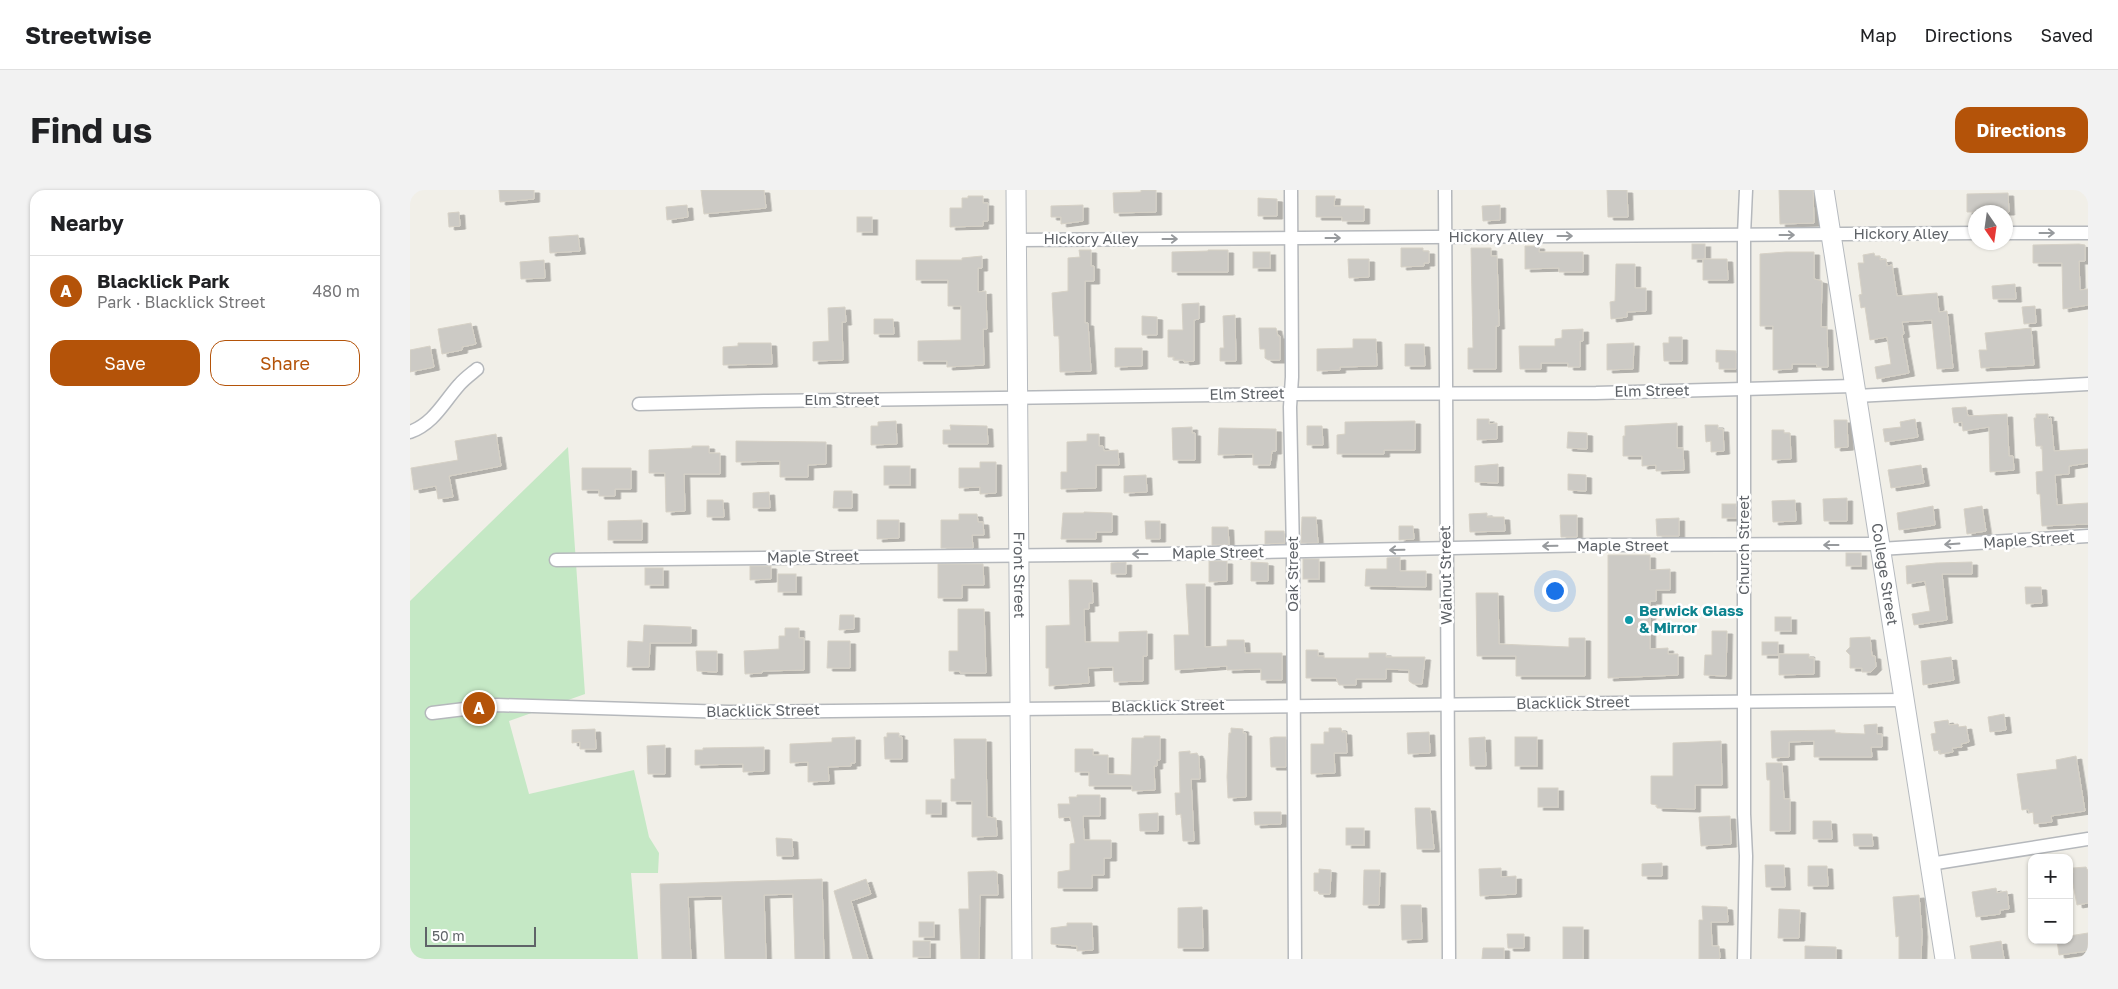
<!DOCTYPE html>
<html lang="en">
<head>
<meta charset="utf-8">
<style>
	body { margin:0; font-family:"Golos Text",sans-serif; background:#f2f2f2; color:#202124 }
	.controls { position:absolute; right:15px; bottom:15px; display:grid; overflow:hidden; border-radius:10px; box-shadow:0 1px 4px #0004 }
	.controls button { width:45px; height:45px; display:grid; place-items:center; padding:0; border:0; border-bottom:1px solid #e0e0e0; background:#fff; color:#202124; font:25px sans-serif }
	.compass { position:absolute; left:1558px; top:15px; width:45px; height:45px; border-radius:50%; background:#fff; box-shadow:0 1px 4px #0004; rotate:167deg }
	.scale { position:absolute; left:15px; bottom:12px; width:111px; box-sizing:border-box; padding-left:5px; border:2px solid #5f6368; border-top:0; font-size:14px; line-height:18px; white-space:nowrap; color:#5f6368; -webkit-text-stroke:4px #fff; paint-order:stroke }
	.you { position:absolute; left:1144px; top:400px; width:18px; height:18px; margin:-12px; border:4px solid #fff; border-radius:50%; background:#1a73e8; box-shadow:0 0 0 8px #1a73e833 }
	.badge { display:grid; place-items:center; width:32px; height:32px; border-radius:50%; background:#b45309; color:#fff; font-size:16px; font-weight:700 }
	.pin { position:absolute; translate:-50% -50%; border:2px solid #fff; box-shadow:0 1px 5px #0006 }
	.list { margin:0; padding:0; list-style:none }
	h2 { display:flex; justify-content:space-between; align-items:center; height:65px; margin:0; padding:0 20px; font-size:21px }
	h2 small { font-size:16px; font-weight:400; color:#757577 }
	.list li { display:grid; grid-template-columns:32px 1fr auto; gap:15px; align-items:center; box-sizing:border-box; height:70px; padding:0 20px; border-top:1px solid #e0e0e0 }
	.list b { display:block; font-size:19px; white-space:nowrap }
	.list p { margin:0; font-size:16px; white-space:nowrap; color:#757577 }
	.list em { font-size:16px; font-style:normal; color:#757577 }
	.actions { display:flex; gap:10px; padding:15px 20px }
	.actions a { flex:1; padding:11px 0; border:1px solid #b45309; border-radius:15px; text-align:center; font-size:18px; color:#b45309 }
	.actions .main { background:#b45309; color:#fff }
	.map { position:relative; flex:none; width:1678px; height:769px; overflow:hidden; border-radius:15px }
	header { display:flex; align-items:center; gap:30px; box-sizing:border-box; height:70px; padding:0 25px; background:#fff; border-bottom:1px solid #e0e0e0 }
	header strong { font-size:24px }
	nav { display:flex; gap:28px; margin-inline-start:auto; font-size:18px }
	.intro { display:flex; align-items:center; justify-content:space-between; box-sizing:border-box; height:120px; padding:0 30px }
	h1 { margin:0; font-size:35px }
	.button { padding:12px 22px; border-radius:15px; background:#b45309; color:#fff; font-size:18px; font-weight:700 }
	main { display:flex; gap:30px; padding:0 30px }
	aside { flex:1; background:#fff; border-radius:15px; box-shadow:0 1px 4px #0004 }
	.map>svg:first-child { display:block }
</style>
</head>
<body>
<header>
<strong>Streetwise</strong>
<nav><a>Map</a><a>Directions</a><a>Saved</a></nav>
</header>
<div class="intro"><h1>Find us</h1><a class="button">Directions</a></div>
<main>
<aside>
<h2>Nearby<small></small></h2>
<ul class="list">
<li><span class="badge">A</span><div><b>Blacklick Park</b><p>Park · Blacklick Street</p></div><em>480 m</em></li>
</ul>
<div class="actions"><a class="main">Save</a><a>Share</a></div>
</aside>
<div class="map">
<svg width="1678" height="769" viewBox="0 0 1678 769">
	<defs>
		<filter id="shadow"><feDropShadow dx="5.5" dy="3" stdDeviation="0" flood-color="#0004"/></filter>
	</defs>
	<rect width="100%" height="100%" fill="#f1efe8"/>
	<polygon fill="#c5e8c5" points="158,257 175,504 99,531 119,604 224,580 239,647 249,663 248,683 221,683 228,769 0,769 0,411"/>
	<g fill="#cccac5" stroke="#d6d1c6" filter="url(#shadow)">
		<polygon points="89,0 124,0 124,9 90,12"/>
		<polygon points="291,0 354,0 356,18 294,24"/>
		<polygon points="731,0 746,0 746,22 704,23 703,3 731,2"/>
		<polygon points="1197,0 1217,0 1218,27 1198,27"/>
		<polygon points="1369,0 1403,0 1404,33 1370,34"/>
		<polygon points="1598,3 1599,22 1557,22 1557,4"/>
		<polygon points="558,6 573,6 573,13 578,13 578,31 573,31 573,36 540,37 540,18 552,18 552,8 558,8"/>
		<polygon points="906,6 925,6 924,16 954,16 954,31 932,31 932,27 906,27"/>
		<polygon points="848,8 867,9 867,26 848,26"/>
		<polygon points="277,15 278,27 257,30 256,17"/>
		<polygon points="673,15 673,31 651,34 651,27 641,27 641,16"/>
		<polygon points="1090,15 1090,30 1073,31 1072,16"/>
		<polygon points="49,22 50,36 39,37 38,23"/>
		<rect x="447" y="27" width="15" height="15"/>
		<polygon points="168,45 170,61 140,63 139,47"/>
		<rect x="1282" y="54" width="13" height="15"/>
		<polygon points="1669,54 1675,55 1675,71 1669,71 1670,100 1678,99 1678,115 1653,119 1652,73 1623,73 1623,55"/>
		<polygon points="1115,56 1129,56 1129,62 1173,62 1173,82 1149,82 1149,78 1115,79"/>
		<polygon points="991,58 1013,58 1013,61 1019,61 1019,73 1014,73 1014,76 991,77"/>
		<polygon points="1061,58 1081,58 1081,66 1087,66 1089,136 1086,136 1086,179 1058,179 1058,158 1063,158"/>
		<polygon points="669,60 681,60 681,76 684,76 684,91 675,91 675,133 678,133 681,181 650,182 649,146 644,146 642,103 658,101 658,68 670,67"/>
		<polygon points="798,60 818,60 818,82 762,82 762,62 798,61"/>
		<rect x="843" y="62" width="17" height="16"/>
		<polygon points="1376,62 1404,62 1404,89 1412,91 1411,137 1417,137 1418,177 1407,177 1406,174 1382,174 1382,179 1363,180 1363,136 1350,136 1350,64"/>
		<polygon points="1464,63 1465,66 1470,66 1470,70 1476,69 1477,76 1482,75 1487,106 1527,103 1529,122 1537,121 1543,178 1527,179 1522,130 1492,132 1494,144 1492,145 1499,183 1467,189 1465,177 1481,174 1477,147 1460,150 1455,117 1451,118 1449,105 1452,104 1448,73 1454,73 1453,65"/>
		<polygon points="572,66 572,78 568,78 568,102 576,101 577,139 573,139 574,175 537,177 537,171 508,171 508,151 551,150 551,116 538,116 538,90 506,90 506,70 552,70 552,68"/>
		<polygon points="938,69 959,69 959,87 939,88"/>
		<polygon points="1293,69 1317,69 1318,90 1293,90"/>
		<polygon points="134,70 135,88 111,89 110,72"/>
		<polygon points="1206,74 1225,74 1225,98 1236,98 1236,121 1217,122 1217,127 1201,129 1200,112 1205,111"/>
		<polygon points="1605,94 1606,109 1583,109 1582,96"/>
		<polygon points="789,113 789,129 784,130 784,171 774,172 774,170 764,170 764,167 758,167 758,140 773,140 772,114"/>
		<polygon points="1625,116 1626,133 1614,134 1612,117"/>
		<polygon points="435,117 436,132 432,132 433,170 403,171 403,152 419,151 418,118"/>
		<polygon points="825,125 826,171 810,171 810,158 814,158 813,126"/>
		<polygon points="732,126 747,127 747,145 732,145"/>
		<polygon points="464,129 483,129 484,144 464,144"/>
		<polygon points="61,133 66,154 52,157 52,160 32,164 28,139"/>
		<polygon points="849,138 866,138 868,146 870,146 870,170 858,170 855,168 855,159 850,159"/>
		<polygon points="1621,138 1624,175 1571,178 1569,160 1577,160 1575,143"/>
		<polygon points="1173,139 1173,151 1170,151 1170,177 1158,177 1158,173 1131,173 1131,179 1110,179 1109,156 1145,156 1145,149 1152,148 1152,140"/>
		<polygon points="1259,147 1272,147 1272,171 1254,171 1253,153 1259,153"/>
		<polygon points="943,149 966,149 967,176 930,177 930,180 907,181 907,159 943,158"/>
		<polygon points="328,153 361,153 362,174 313,175 313,157 328,156"/>
		<polygon points="1224,153 1223,179 1197,180 1197,154"/>
		<polygon points="995,154 1014,154 1015,176 995,176"/>
		<polygon points="20,156 24,177 0,182 0,160"/>
		<polygon points="705,158 732,158 732,176 705,177"/>
		<polygon points="1306,160 1326,161 1326,179 1309,179 1309,172 1306,172"/>
		<polygon points="1556,217 1558,226 1597,224 1599,266 1603,266 1604,280 1580,282 1579,237 1553,241 1552,232 1544,233 1542,218"/>
		<polygon points="1626,224 1638,224 1638,229 1641,228 1644,261 1678,259 1678,273 1659,276 1659,284 1645,285 1647,315 1678,313 1678,334 1632,336 1630,304 1627,304 1626,282 1633,281 1632,256 1626,256 1624,228 1626,228"/>
		<polygon points="1067,229 1079,229 1079,234 1087,233 1087,249 1067,250"/>
		<polygon points="1505,229 1508,247 1475,252 1473,239 1491,237 1490,232"/>
		<polygon points="1424,230 1437,230 1438,257 1425,258"/>
		<polygon points="486,231 487,254 461,255 461,236 468,236 468,232"/>
		<polygon points="1002,231 1005,231 1005,260 974,260 974,264 927,264 927,245 935,244 935,232"/>
		<polygon points="1267,233 1267,258 1273,258 1274,280 1246,281 1246,275 1232,276 1232,266 1213,266 1213,246 1215,246 1215,236"/>
		<polygon points="540,235 577,236 578,254 533,254 533,240 541,240"/>
		<polygon points="1295,235 1308,235 1308,239 1313,239 1314,261 1301,262 1301,251 1296,252"/>
		<polygon points="897,236 912,236 913,255 897,255"/>
		<polygon points="782,237 782,243 785,243 785,270 763,270 762,238"/>
		<polygon points="809,238 866,239 866,261 862,261 860,275 843,275 843,264 808,265"/>
		<polygon points="1362,240 1374,240 1374,243 1380,243 1381,269 1362,270"/>
		<polygon points="1158,242 1177,243 1177,259 1157,258"/>
		<polygon points="86,244 91,276 39,286 43,307 28,309 26,296 4,300 1,278 48,270 45,251"/>
		<polygon points="677,244 689,244 689,256 693,256 694,261 708,260 709,275 686,275 686,298 651,299 651,282 657,282 657,252 677,251"/>
		<polygon points="326,251 416,252 416,274 398,275 398,287 370,287 370,271 326,272"/>
		<polygon points="282,256 299,256 299,263 310,263 310,284 274,284 275,321 256,322 255,283 239,283 239,260 282,258"/>
		<polygon points="570,272 586,272 586,303 570,304 570,297 549,298 549,278 570,278"/>
		<polygon points="1088,274 1088,293 1065,292 1065,276"/>
		<polygon points="1511,275 1514,293 1481,298 1478,280"/>
		<rect x="474" y="276" width="26" height="19"/>
		<polygon points="172,278 221,278 221,299 205,299 205,306 189,306 189,300 172,300"/>
		<polygon points="1158,284 1176,285 1176,301 1158,300"/>
		<polygon points="736,285 737,302 714,303 714,286"/>
		<polygon points="424,301 442,301 442,318 423,318"/>
		<polygon points="359,302 360,318 343,318 343,303"/>
		<polygon points="1437,308 1437,331 1414,331 1413,309"/>
		<polygon points="297,310 313,310 314,327 297,327"/>
		<polygon points="1385,310 1386,331 1363,332 1362,311"/>
		<rect x="1312" y="314" width="14" height="14"/>
		<polygon points="1523,316 1525,335 1489,340 1487,323"/>
		<polygon points="1572,316 1576,341 1557,344 1554,319"/>
		<polygon points="674,322 702,323 702,342 686,342 686,349 651,349 653,323 674,323"/>
		<polygon points="1077,323 1077,327 1094,327 1095,341 1060,342 1059,324"/>
		<polygon points="549,324 567,324 568,332 573,332 574,345 562,345 563,358 531,358 531,330 549,330"/>
		<polygon points="1150,325 1167,325 1167,347 1151,347"/>
		<polygon points="892,327 906,327 908,353 891,353"/>
		<polygon points="1269,328 1269,346 1247,346 1246,329"/>
		<polygon points="232,330 232,350 198,350 198,331"/>
		<polygon points="467,330 489,330 489,348 467,349"/>
		<polygon points="735,331 750,331 750,349 736,349"/>
		<polygon points="989,336 1003,336 1004,349 989,350"/>
		<polygon points="802,337 818,337 819,355 802,355"/>
		<polygon points="855,341 874,341 875,353 855,354"/>
		<rect x="1436" y="363" width="15" height="13"/>
		<polygon points="1198,365 1240,365 1240,380 1260,379 1260,400 1246,400 1246,411 1240,411 1240,459 1258,458 1258,464 1268,464 1268,485 1198,488"/>
		<polygon points="990,367 990,381 1016,381 1016,397 955,396 956,379 977,379 977,368"/>
		<rect x="893" y="369" width="16" height="20"/>
		<polygon points="799,371 817,371 817,391 799,392"/>
		<polygon points="716,372 716,384 701,384 701,373"/>
		<polygon points="841,372 858,373 858,391 841,391"/>
		<polygon points="1526,373 1562,372 1562,384 1532,384 1537,430 1504,435 1502,424 1520,421 1515,391 1497,394 1496,376"/>
		<polygon points="528,374 573,374 574,395 552,395 552,408 528,408"/>
		<polygon points="340,376 361,376 361,389 340,390"/>
		<rect x="235" y="378" width="18" height="17"/>
		<rect x="368" y="384" width="18" height="18"/>
		<polygon points="659,390 682,390 683,413 679,413 679,419 674,419 675,452 709,452 709,442 737,441 737,466 733,466 733,491 704,492 703,477 678,478 679,493 639,496 639,478 636,478 636,436 660,435"/>
		<polygon points="776,394 795,394 795,457 817,456 817,450 834,450 835,463 872,463 872,490 851,490 851,479 817,480 817,476 765,480 764,445 779,445"/>
		<polygon points="1615,397 1631,397 1632,413 1616,414"/>
		<polygon points="1066,403 1088,403 1089,454 1159,457 1159,448 1175,448 1175,486 1106,486 1106,466 1067,466"/>
		<polygon points="548,419 574,419 576,483 550,483 550,481 539,481 539,461 548,461"/>
		<polygon points="430,425 444,425 444,439 429,440"/>
		<rect x="1365" y="427" width="16" height="14"/>
		<polygon points="234,435 281,437 281,453 240,453 239,477 217,477 218,451 233,452"/>
		<polygon points="375,438 389,438 389,448 394,448 394,480 352,481 352,483 335,484 334,461 369,459 369,446 375,446"/>
		<polygon points="1302,441 1317,441 1316,486 1294,485 1295,465 1302,465"/>
		<polygon points="1460,447 1462,466 1465,466 1466,477 1461,482 1452,482 1452,478 1440,478 1440,465 1436,461 1440,457 1440,448"/>
		<polygon points="418,451 440,451 440,478 417,478"/>
		<rect x="1352" y="452" width="16" height="13"/>
		<polygon points="896,460 908,460 908,466 914,466 914,468 959,468 959,463 976,463 976,467 1015,467 1012,494 1003,494 999,491 999,480 976,479 976,489 946,489 946,495 929,495 926,488 896,488"/>
		<polygon points="286,461 307,461 307,482 287,481"/>
		<polygon points="1369,464 1399,464 1399,468 1404,468 1404,484 1369,485"/>
		<polygon points="1541,467 1544,490 1513,495 1511,471"/>
		<polygon points="1594,524 1596,540 1580,542 1578,527"/>
		<polygon points="1538,530 1539,535 1548,534 1549,537 1556,536 1559,552 1551,554 1552,557 1542,558 1543,562 1530,564 1530,560 1524,561 1521,544 1526,543 1524,532"/>
		<polygon points="1467,534 1467,544 1472,544 1472,557 1461,557 1462,567 1404,567 1404,551 1379,552 1379,567 1362,568 1361,541 1425,540 1425,543 1455,544 1454,535"/>
		<polygon points="821,538 833,539 833,543 836,543 836,607 818,608 817,587 819,543 821,543"/>
		<polygon points="919,538 931,538 932,542 936,542 937,563 924,563 925,583 901,584 901,554 914,554 914,542 919,542"/>
		<polygon points="185,539 186,559 170,559 170,552 162,553 162,540"/>
		<polygon points="1019,542 1020,563 998,564 997,543"/>
		<polygon points="477,543 489,543 489,547 492,547 492,569 475,569 474,547 477,547"/>
		<polygon points="734,546 750,546 750,570 747,570 747,576 744,576 745,600 722,601 722,596 679,596 679,582 665,582 665,559 683,559 683,565 698,565 698,584 721,585 722,548 734,548"/>
		<polygon points="445,547 445,573 441,573 441,576 418,577 419,591 398,592 398,572 380,573 380,554 422,552 422,548"/>
		<polygon points="864,547 876,547 876,577 861,577 860,548"/>
		<polygon points="1075,547 1076,576 1060,576 1059,548"/>
		<rect x="1105" y="547" width="22" height="29"/>
		<polygon points="544,549 576,549 577,627 586,628 587,646 562,647 562,611 541,611 541,589 545,589"/>
		<polygon points="1311,551 1312,595 1285,595 1285,619 1247,618 1247,615 1241,614 1241,586 1263,586 1263,553"/>
		<polygon points="255,555 255,584 238,584 237,556"/>
		<polygon points="354,557 354,581 333,582 333,574 285,575 285,560 293,560 293,558"/>
		<polygon points="780,561 780,564 787,563 789,567 790,589 781,589 784,651 773,651 771,624 766,625 765,603 770,603 769,562"/>
		<polygon points="1666,566 1675,621 1641,626 1642,632 1624,634 1623,622 1619,623 1618,619 1612,620 1607,584 1647,579 1646,570"/>
		<polygon points="1356,573 1372,573 1374,609 1380,609 1380,641 1360,641 1360,590 1357,590"/>
		<rect x="1128" y="598" width="20" height="19"/>
		<polygon points="667,605 690,605 690,626 673,626 674,650 701,650 701,668 694,668 694,685 682,685 682,698 648,698 648,682 660,680 660,654 665,653 660,627 649,628 648,614 660,614 659,607 667,607"/>
		<rect x="516" y="610" width="15" height="14"/>
		<polygon points="1005,618 1020,618 1024,659 1007,659"/>
		<polygon points="844,622 871,622 871,634 845,635"/>
		<polygon points="748,623 748,641 730,641 729,624"/>
		<polygon points="1320,626 1321,654 1291,656 1289,627"/>
		<polygon points="1403,631 1421,631 1422,649 1403,649"/>
		<rect x="936" y="638" width="18" height="17"/>
		<polygon points="1443,644 1462,644 1463,656 1444,656"/>
		<polygon points="366,648 382,649 383,666 367,666"/>
		<polygon points="1252,673 1252,686 1232,686 1232,674"/>
		<polygon points="1355,675 1374,675 1375,697 1356,697"/>
		<polygon points="1398,676 1417,676 1418,696 1398,696"/>
		<polygon points="1676,677 1678,681 1678,713 1667,715 1661,684 1663,683 1663,678"/>
		<polygon points="1091,678 1091,687 1106,686 1106,704 1070,706 1069,679"/>
		<polygon points="909,679 921,680 920,704 909,704 908,701 904,701 904,683 909,683"/>
		<polygon points="954,680 970,680 969,715 953,715"/>
		<polygon points="584,681 587,682 588,705 570,705 569,769 551,769 549,719 559,719 558,682"/>
		<polygon points="412,689 414,769 385,769 383,704 354,705 356,769 315,769 312,706 278,707 281,769 252,769 250,694"/>
		<polygon points="456,689 461,704 441,711 458,769 443,769 424,701"/>
		<polygon points="1586,698 1587,703 1597,701 1599,719 1590,720 1590,724 1566,727 1562,702"/>
		<polygon points="1509,705 1512,744 1511,769 1489,769 1489,746 1486,747 1483,707"/>
		<polygon points="991,715 1011,715 1012,749 992,750"/>
		<polygon points="1292,716 1317,717 1318,732 1301,732 1302,756 1309,756 1310,768 1309,769 1289,769 1289,730 1293,730"/>
		<polygon points="792,717 793,758 768,758 768,718"/>
		<polygon points="1369,719 1390,720 1389,748 1368,748"/>
		<rect x="509" y="732" width="15" height="15"/>
		<polygon points="657,733 682,733 683,760 667,761 667,756 641,754 641,738 657,736"/>
		<rect x="1153" y="737" width="20" height="32"/>
		<polygon points="1678,743 1678,761 1649,765 1647,750 1659,750 1659,746"/>
		<polygon points="1097,744 1114,744 1114,758 1098,758"/>
		<rect x="503" y="751" width="17" height="16"/>
		<polygon points="1591,751 1594,769 1562,769 1560,756"/>
		<polygon points="1395,756 1426,757 1426,769 1395,769"/>
		<polygon points="1073,758 1094,758 1094,769 1072,769"/>
	</g>
	<g fill="none" stroke-linecap="round" stroke-linejoin="round">
		<defs>
			<g id="street">
				<polyline points="881,0 882,187 880,217 883,362 885,769"/>
				<polyline points="1035,0 1039,769"/>
				<polyline points="1596,43 1678,43"/>
				<polyline points="607,50 1566,43"/>
				<polyline points="1446,206 1678,194"/>
				<polyline points="229,214 357,211 881,204 1186,203 1444,196"/>
				<path d="M0,242C24,233 33,213 49,195C54,189 61,184 67,179"/>
				<polyline points="1470,359 1678,346"/>
				<polyline points="146,370 754,364 1188,355 1470,354"/>
				<polyline points="22,523 87,515 319,522 1494,510"/>
				<polyline points="1520,674 1678,649"/>
				<polyline points="1334,769 1336,666 1334,624 1334,45 1336,0"/>
			</g>
			<g id="secondary">
				<path id="s1" d="M606,0L612,769"/>
				<path id="s2" d="M1414,0L1535,769"/>
			</g>
		</defs>
		<use href="#street" stroke="#b5b8bc" stroke-width="15"/>
		<use href="#secondary" stroke="#b6babf" stroke-width="21"/>
		<use href="#street" stroke="#fff" stroke-width="12"/>
		<use href="#secondary" stroke="#fff" stroke-width="19"/>
	</g>
	<defs><path id="oneway-shaft" d="M-6 0H5M1.5-3L5.5 0L1.5 3" fill="none" stroke-width="1.6" stroke-linecap="round" stroke-linejoin="round" transform="scale(1.25)"/></defs>
	<g stroke="#979a9d">
		<use href="#oneway-shaft" transform="translate(1637 43)"/>
		<use href="#oneway-shaft" transform="translate(1377 45)"/>
		<use href="#oneway-shaft" transform="translate(1155 46)"/>
		<use href="#oneway-shaft" transform="translate(923 48)"/>
		<use href="#oneway-shaft" transform="translate(760 49)"/>
		<use href="#oneway-shaft" transform="translate(1542 354) rotate(176)"/>
		<use href="#oneway-shaft" transform="translate(1421 355) rotate(180)"/>
		<use href="#oneway-shaft" transform="translate(1140 356) rotate(179)"/>
		<use href="#oneway-shaft" transform="translate(987 360) rotate(179)"/>
		<use href="#oneway-shaft" transform="translate(730 364) rotate(180)"/>
	</g>
	<circle fill="#0f9aa8" stroke="#fff" stroke-width="2" cx="1219" cy="430" r="5"/>
	<g text-anchor="middle" stroke-width="5" stroke-linejoin="round" paint-order="stroke">
		<g font-size="15" fill="#5f6368" stroke="#fff">
			<text x="1491" y="49">Hickory Alley</text>
			<text x="1086" y="52">Hickory Alley</text>
			<text x="681" y="54">Hickory Alley</text>
			<text transform="translate(1242 201) rotate(-1)" y="5">Elm Street</text>
			<text transform="translate(837 204) rotate(-1)" y="5">Elm Street</text>
			<text x="432" y="215">Elm Street</text>
			<text transform="translate(1619 350) rotate(-4)" y="5">Maple Street</text>
			<text transform="translate(1334 355) rotate(-90)" y="5">Church Street</text>
			<text x="1213" y="361">Maple Street</text>
			<text transform="translate(808 363) rotate(-1)" y="5">Maple Street</text>
			<text transform="translate(403 367) rotate(-1)" y="5">Maple Street</text>
			<text transform="translate(883 384) rotate(-90)" y="5">Oak Street</text>
			<text dy="5" stroke="none"><textPath href="#s1" startOffset="385">Front Street</textPath></text>
			<text transform="translate(1036 385) rotate(-91)" y="5">Walnut Street</text>
			<text dy="5" stroke="none"><textPath href="#s2" startOffset="389">College Street</textPath></text>
			<text transform="translate(1163 513) rotate(-1)" y="5">Blacklick Street</text>
			<text transform="translate(758 516) rotate(-1)" y="5">Blacklick Street</text>
			<text transform="translate(353 521) rotate(-1)" y="5">Blacklick Street</text>
		</g>
		<g font-size="15" font-weight="bold" fill="#0d838f" stroke="#fff" text-anchor="start">
			<text x="1229" y="426">Berwick Glass<tspan x="1229" dy="17">&amp; Mirror</tspan></text>
		</g>
	</g>
</svg>
<div class="controls">
<button>+</button>
<button>−</button>
</div>
<svg class="compass" viewBox="-18 -18 36 36"><path d="M0-13l5 13h-10z" fill="#e53935"/><path d="M0 13l5-13h-10z" fill="#757577"/></svg>
<div class="scale">50 m</div>
<div class="you"></div>
<div class="pin badge" style="left:69px;top:518px">A</div>
</div>
</main>
</body>
</html>
